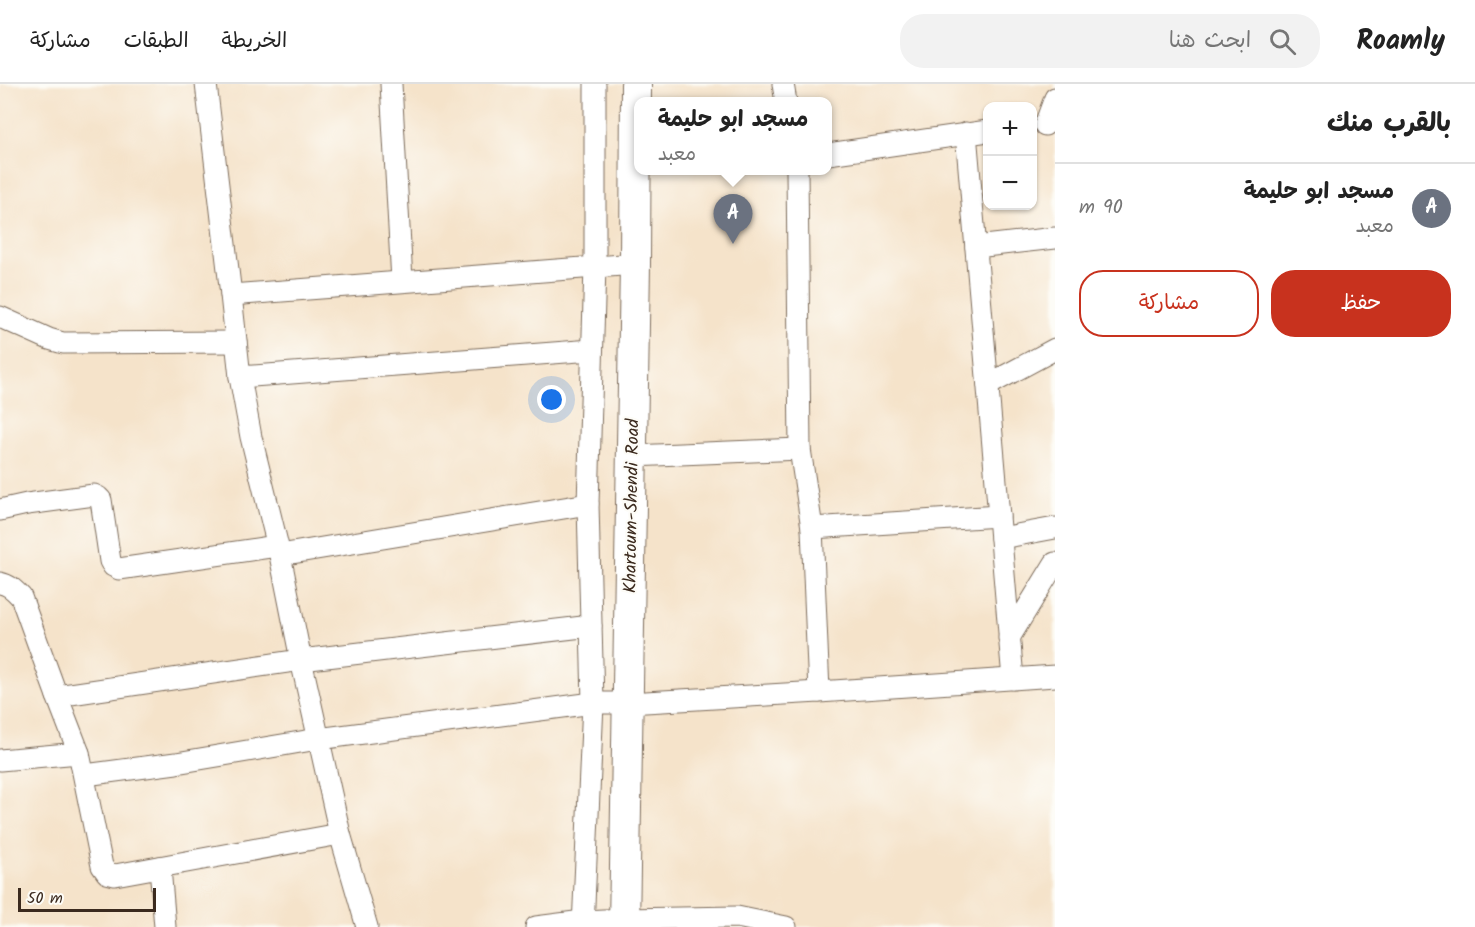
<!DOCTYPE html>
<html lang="ar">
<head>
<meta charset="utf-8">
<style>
	body { margin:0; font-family:Kalam,"Playpen Sans Arabic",sans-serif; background:#f2f2f2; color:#222; direction:rtl }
	.controls { position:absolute; right:18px; top:18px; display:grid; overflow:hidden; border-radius:12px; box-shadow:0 2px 4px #0004 }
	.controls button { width:54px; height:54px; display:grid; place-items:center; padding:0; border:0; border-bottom:2px solid #e0e0e0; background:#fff; color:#222; font:30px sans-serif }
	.scale { position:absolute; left:18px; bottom:15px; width:138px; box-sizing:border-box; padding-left:6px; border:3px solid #3b2a1e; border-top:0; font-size:16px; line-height:21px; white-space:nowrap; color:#3b2a1e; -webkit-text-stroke:4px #fdfcf7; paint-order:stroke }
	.you { position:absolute; left:552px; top:316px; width:21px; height:21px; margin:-15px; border:4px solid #fff; border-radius:50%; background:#1a73e8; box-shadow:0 0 0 9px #1a73e833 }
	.badge { display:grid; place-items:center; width:39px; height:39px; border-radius:50%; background:#c8321e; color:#fff; font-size:20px; font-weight:700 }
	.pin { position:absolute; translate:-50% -50px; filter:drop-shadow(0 2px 3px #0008) }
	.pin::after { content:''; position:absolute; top:32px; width:21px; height:18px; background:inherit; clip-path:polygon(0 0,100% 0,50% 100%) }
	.popup { position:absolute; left:634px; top:13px; width:198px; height:78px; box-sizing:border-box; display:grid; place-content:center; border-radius:12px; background:#fff; filter:drop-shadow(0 2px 4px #0005); font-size:20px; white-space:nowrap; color:#767676 }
	.popup b { font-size:22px; color:#222 }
	.popup::after { content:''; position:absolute; left:50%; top:100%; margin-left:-12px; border:12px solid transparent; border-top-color:#fff }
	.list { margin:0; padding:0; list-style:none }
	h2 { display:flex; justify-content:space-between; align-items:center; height:78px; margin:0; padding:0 24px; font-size:26px }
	h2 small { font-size:20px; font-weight:400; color:#767676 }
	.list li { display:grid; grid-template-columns:39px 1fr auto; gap:18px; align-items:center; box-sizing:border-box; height:90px; padding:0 24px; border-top:2px solid #e0e0e0 }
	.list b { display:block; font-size:22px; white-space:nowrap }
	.list p { margin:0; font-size:20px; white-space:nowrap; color:#767676 }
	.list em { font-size:20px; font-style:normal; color:#767676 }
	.actions { display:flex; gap:12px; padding:18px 24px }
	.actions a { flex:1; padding:14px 0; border:2px solid #c8321e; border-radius:24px; text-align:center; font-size:21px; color:#c8321e }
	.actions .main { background:#c8321e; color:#fff }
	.icon { flex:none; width:33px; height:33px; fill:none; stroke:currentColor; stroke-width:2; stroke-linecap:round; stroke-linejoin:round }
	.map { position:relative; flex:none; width:1055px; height:843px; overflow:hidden; direction:ltr }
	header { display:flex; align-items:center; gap:36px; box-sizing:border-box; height:84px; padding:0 30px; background:#fff; border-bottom:2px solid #e0e0e0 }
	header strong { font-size:28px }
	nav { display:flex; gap:33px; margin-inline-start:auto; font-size:21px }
	.search { width:420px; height:54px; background:#f2f2f2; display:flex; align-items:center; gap:15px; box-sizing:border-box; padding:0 21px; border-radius:24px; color:#767676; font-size:22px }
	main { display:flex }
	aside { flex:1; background:#fff }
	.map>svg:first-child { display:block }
</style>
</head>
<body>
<header>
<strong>Roamly</strong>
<div class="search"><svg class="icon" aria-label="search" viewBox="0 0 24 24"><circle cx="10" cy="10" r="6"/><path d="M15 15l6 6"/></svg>ابحث هنا</div>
<nav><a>الخريطة</a><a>الطبقات</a><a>مشاركة</a></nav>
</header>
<main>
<aside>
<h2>بالقرب منك<small></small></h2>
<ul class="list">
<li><span class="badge" style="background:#6b7280">A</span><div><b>مسجد ابو حليمة</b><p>معبد</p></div><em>90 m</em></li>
</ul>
<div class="actions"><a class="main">حفظ</a><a>مشاركة</a></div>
</aside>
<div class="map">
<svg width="1055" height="843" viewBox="0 0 1055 843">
	<rect width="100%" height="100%" fill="#fdfcf7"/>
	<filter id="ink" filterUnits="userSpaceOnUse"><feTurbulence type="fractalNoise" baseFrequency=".0167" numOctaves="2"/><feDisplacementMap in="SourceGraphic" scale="12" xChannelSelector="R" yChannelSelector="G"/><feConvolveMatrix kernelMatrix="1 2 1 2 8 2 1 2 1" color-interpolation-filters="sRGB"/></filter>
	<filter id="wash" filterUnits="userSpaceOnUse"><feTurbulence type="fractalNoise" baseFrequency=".008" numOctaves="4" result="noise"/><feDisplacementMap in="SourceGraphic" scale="24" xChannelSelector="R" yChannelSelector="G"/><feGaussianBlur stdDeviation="1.35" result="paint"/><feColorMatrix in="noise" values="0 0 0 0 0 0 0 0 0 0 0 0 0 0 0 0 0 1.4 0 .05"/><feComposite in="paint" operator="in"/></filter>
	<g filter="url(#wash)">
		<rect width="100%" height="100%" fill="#f5e3ca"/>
	</g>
	<g filter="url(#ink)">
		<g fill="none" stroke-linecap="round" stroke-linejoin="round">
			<defs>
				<g id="minor">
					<polyline points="206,0 231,211 240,293 251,353 280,471 301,576 340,750 367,843"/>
					<polyline points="391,0 402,197"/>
					<polyline points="783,0 786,18"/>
					<polyline points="1045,41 1055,14"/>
					<polyline points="966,49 1013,595"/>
					<polyline points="828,70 988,47"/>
					<polyline points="797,86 800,365 812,444 819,608"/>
					<polyline points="976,163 1055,154"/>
					<polyline points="231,211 635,180"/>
					<polyline points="0,233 49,255 63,259 236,258"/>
					<polyline points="240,293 592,266"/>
					<polyline points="988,301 1055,265"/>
					<polyline points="632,372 800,365"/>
					<polyline points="0,426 27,420 94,411 98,413 101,416 110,477 113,482 119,485 277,462"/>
					<polyline points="812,444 999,432"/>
					<polyline points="1001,454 1055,444"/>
					<polyline points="280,471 588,420"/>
					<path d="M0,499C10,501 14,506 21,513L57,612L79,669L0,676"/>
					<polyline points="1009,554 1055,479"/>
					<polyline points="57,612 301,576 591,542"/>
					<polyline points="79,669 102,782 107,789 115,791 340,750"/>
					<polyline points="85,691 176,679 318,655 593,619 628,619 819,608 1055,592"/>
					<polyline points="160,783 165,843"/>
					<polyline points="536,843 583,837 624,835 737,833 786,843"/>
					<polyline points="583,843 593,619 588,420 595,182 595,0"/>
				</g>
				<polyline id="highway" points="624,843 635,180 636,0"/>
			</defs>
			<use href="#minor" stroke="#7c6b5a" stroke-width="23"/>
			<use href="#highway" stroke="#7c6b5a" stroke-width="32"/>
			<use href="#minor" stroke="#fff" stroke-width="21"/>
			<use href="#highway" stroke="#fff" stroke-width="30"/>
		</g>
	</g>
	<g text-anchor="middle" stroke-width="4.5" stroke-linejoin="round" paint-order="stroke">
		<g font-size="18" fill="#3b2a1e" stroke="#fdfcf7">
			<text transform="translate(631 422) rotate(-89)" y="6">Khartoum-Shendi Road</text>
		</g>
	</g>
</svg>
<div class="controls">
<button>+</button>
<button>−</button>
</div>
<div class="scale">50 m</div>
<div class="you"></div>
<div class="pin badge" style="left:733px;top:160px;background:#6b7280">A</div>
<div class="popup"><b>مسجد ابو حليمة</b>معبد</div>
</div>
</main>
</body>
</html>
